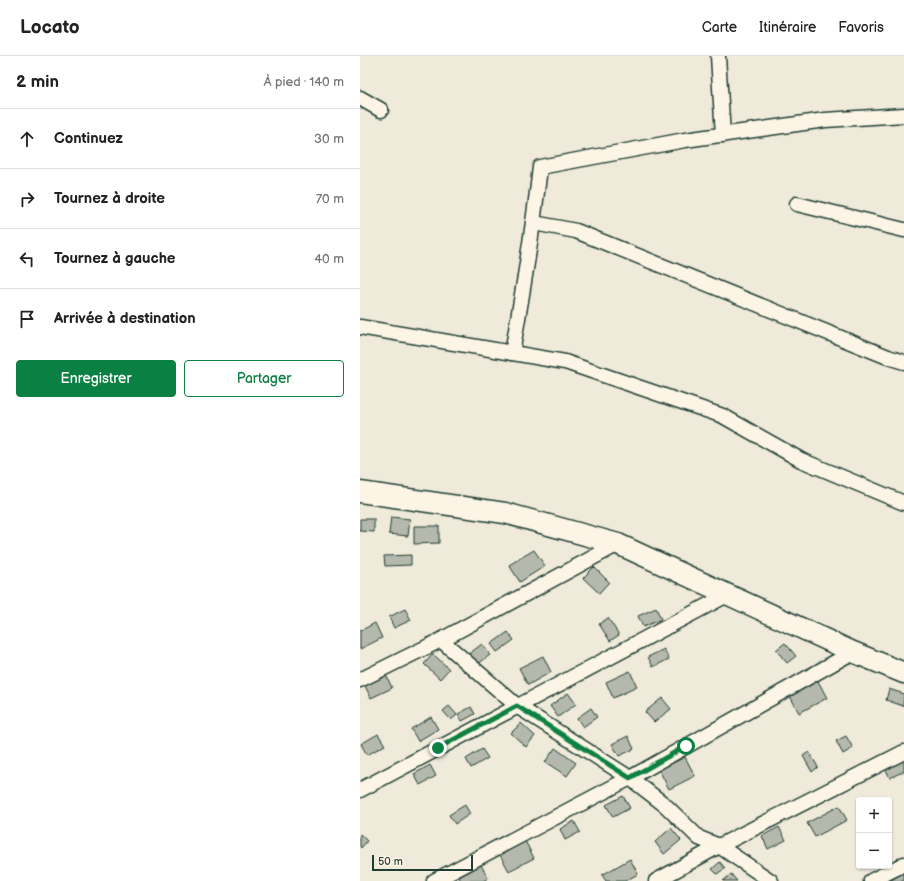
<!DOCTYPE html>
<html lang="fr">
<head>
<meta charset="utf-8">
<style>
	body { margin:0; font-family:"Balsamiq Sans",sans-serif; background:#f2f2f2; color:#222 }
	.controls { position:absolute; right:12px; bottom:12px; display:grid; overflow:hidden; border-radius:4px; box-shadow:0 1px 3px #0004 }
	.controls button { width:36px; height:36px; display:grid; place-items:center; padding:0; border:0; border-bottom:1px solid #e0e0e0; background:#fff; color:#222; font:20px sans-serif }
	.scale { position:absolute; left:12px; bottom:10px; width:101px; box-sizing:border-box; padding-left:4px; border:2px solid #1f3d34; border-top:0; font-size:11px; line-height:14px; white-space:nowrap; color:#1f3d34; -webkit-text-stroke:3px #fcf5e5; paint-order:stroke }
	.stop { position:absolute; width:12px; height:12px; margin:-9px; border:3px solid #0b8043; border-radius:50%; background:#fff }
	.stop.end { background:#0b8043; border-color:#fff; box-shadow:0 1px 4px #0008 }
	.list { margin:0; padding:0; list-style:none }
	h2 { display:flex; justify-content:space-between; align-items:center; height:52px; margin:0; padding:0 16px; font-size:17px }
	h2 small { font-size:13px; font-weight:400; color:#767676 }
	.list li { display:grid; grid-template-columns:26px 1fr auto; gap:12px; align-items:center; box-sizing:border-box; height:60px; padding:0 16px; border-top:1px solid #e0e0e0 }
	.list b { display:block; font-size:15px; white-space:nowrap }
	.list em { font-size:13px; font-style:normal; color:#767676 }
	.actions { display:flex; gap:8px; padding:12px 16px }
	.actions a { flex:1; padding:9px 0; border:1px solid #0b8043; border-radius:4px; text-align:center; font-size:14px; color:#0b8043 }
	.actions .main { background:#0b8043; color:#fff }
	.icon { flex:none; width:22px; height:22px; fill:none; stroke:currentColor; stroke-width:2; stroke-linecap:round; stroke-linejoin:round }
	.map { position:relative; flex:none; width:544px; height:825px; overflow:hidden }
	header { display:flex; align-items:center; gap:24px; box-sizing:border-box; height:56px; padding:0 20px; background:#fff; border-bottom:1px solid #e0e0e0 }
	header strong { font-size:19px }
	nav { display:flex; gap:22px; margin-inline-start:auto; font-size:14px }
	main { display:flex }
	aside { flex:1; background:#fff }
	.map>svg:first-child { display:block }
</style>
</head>
<body>
<header>
<strong>Locato</strong>
<nav><a>Carte</a><a>Itinéraire</a><a>Favoris</a></nav>
</header>
<main>
<aside>
<h2>2 min<small>À pied · 140 m</small></h2>
<ul class="list">
<li><svg class="icon" aria-label="ahead" viewBox="0 0 24 24"><path d="M12 20V5M6 11l6-6 6 6"/></svg><div><b>Continuez</b></div><em>30 m</em></li>
<li><svg class="icon" aria-label="right" viewBox="0 0 24 24"><path d="M7 20v-9h11M14 6l5 5-5 5"/></svg><div><b>Tournez à droite</b></div><em>70 m</em></li>
<li><svg class="icon" aria-label="left" viewBox="0 0 24 24"><path d="M17 20v-9H6M10 6l-5 5 5 5"/></svg><div><b>Tournez à gauche</b></div><em>40 m</em></li>
<li><svg class="icon" aria-label="arrive" viewBox="0 0 24 24"><path d="M6 21V4h12l-3 4 3 4H6"/></svg><div><b>Arrivée à destination</b></div></li>
</ul>
<div class="actions"><a class="main">Enregistrer</a><a>Partager</a></div>
</aside>
<div class="map">
<svg width="544" height="825" viewBox="0 0 544 825">
	<rect width="100%" height="100%" fill="#efeada"/>
	<filter id="ink" filterUnits="userSpaceOnUse"><feTurbulence type="fractalNoise" baseFrequency=".025" numOctaves="2"/><feDisplacementMap in="SourceGraphic" scale="8" xChannelSelector="R" yChannelSelector="G"/><feConvolveMatrix kernelMatrix="1 2 1 2 8 2 1 2 1" color-interpolation-filters="sRGB"/></filter>
	<g filter="url(#ink)">
		<g fill="#b5b9ad" stroke="#1f3d34">
			<polygon points="31,461 50,463 48,480 29,478"/>
			<polygon points="0,463 14,463 14,476 0,475"/>
			<polygon points="54,470 79,470 79,487 54,488"/>
			<polygon points="174,494 185,510 160,526 149,509"/>
			<polygon points="51,499 51,509 25,510 24,500"/>
			<polygon points="234,511 249,526 239,537 223,522"/>
			<polygon points="296,552 301,563 283,571 278,560"/>
			<polygon points="45,553 51,564 34,572 29,561"/>
			<polygon points="248,562 259,579 250,585 239,568"/>
			<polygon points="15,567 22,582 0,593 0,575"/>
			<polygon points="148,576 154,584 137,596 131,588"/>
			<polygon points="425,587 436,600 427,607 416,594"/>
			<polygon points="122,588 130,599 114,611 106,600"/>
			<polygon points="304,593 309,603 293,611 288,601"/>
			<polygon points="73,598 89,613 80,623 64,608"/>
			<polygon points="183,600 191,616 168,629 159,612"/>
			<polygon points="270,615 277,631 253,642 246,626"/>
			<polygon points="26,619 32,632 11,642 5,630"/>
			<polygon points="458,625 467,642 439,657 430,640"/>
			<polygon points="529,633 544,638 543,650 526,644"/>
			<polygon points="208,637 216,648 198,661 190,650"/>
			<polygon points="302,642 311,653 294,666 285,656"/>
			<polygon points="89,650 97,659 91,664 83,655"/>
			<polygon points="111,651 115,658 102,665 98,658"/>
			<polygon points="231,652 237,661 223,671 217,662"/>
			<polygon points="71,661 78,673 58,685 51,673"/>
			<polygon points="161,667 175,680 166,691 151,677"/>
			<polygon points="18,678 25,689 7,699 1,688"/>
			<polygon points="268,680 274,693 259,700 252,688"/>
			<polygon points="486,680 493,692 483,698 476,685"/>
			<polygon points="195,692 216,707 207,720 185,706"/>
			<polygon points="122,693 128,702 111,712 106,703"/>
			<polygon points="449,696 458,711 452,716 443,700"/>
			<polygon points="325,701 335,720 309,733 299,714"/>
			<polygon points="541,702 544,707 544,715 530,722 524,710"/>
			<polygon points="70,709 76,720 60,729 54,718"/>
			<polygon points="263,740 270,752 253,761 246,749"/>
			<polygon points="105,749 110,758 95,768 89,759"/>
			<polygon points="479,750 487,764 455,781 447,767"/>
			<polygon points="214,765 220,776 205,784 200,773"/>
			<polygon points="419,771 426,784 408,793 402,780"/>
			<polygon points="311,772 321,784 304,798 295,786"/>
			<polygon points="0,778 7,785 1,792 0,790"/>
			<polygon points="165,785 174,802 149,815 140,799"/>
			<polygon points="270,803 278,818 265,825 246,825 242,819"/>
			<polygon points="360,806 365,812 357,818 352,813"/>
			<polygon points="121,809 128,822 123,825 101,825 99,821"/>
			<polygon points="544,817 544,825 529,825"/>
			<polygon points="371,818 377,825 363,825"/>
		</g>
		<g fill="none" stroke-linecap="round" stroke-linejoin="round">
			<defs>
				<g id="street">
					<polyline points="358,0 363,79"/>
					<polyline points="0,42 21,54"/>
					<polyline points="437,148 544,174"/>
					<polyline points="174,167 216,175 528,301 544,306"/>
					<polyline points="0,271 205,306 363,360 441,404 544,447"/>
					<path d="M152,297C163,235 173,174 180,111L325,84L465,64L544,59"/>
					<polyline points="81,584 157,650 270,722 305,749 339,782 359,790 411,825"/>
					<polyline points="0,624 81,584 258,488"/>
					<polyline points="0,734 367,539"/>
					<polyline points="74,825 270,722 493,596"/>
					<polyline points="296,825 359,790 544,696"/>
					<polyline points="511,825 544,808"/>
				</g>
				<polyline id="secondary" points="0,436 145,457 258,488 493,596 544,617"/>
			</defs>
			<use href="#street" stroke="#1f3d34" stroke-width="17"/>
			<use href="#secondary" stroke="#1f3d34" stroke-width="23"/>
			<use href="#street" stroke="#fcf5e5" stroke-width="14"/>
			<use href="#secondary" stroke="#fcf5e5" stroke-width="20"/>
		</g>
	</g>
	<g fill="none" stroke-linecap="round" stroke-linejoin="round" filter="url(#ink)">
		<polyline stroke="#0b8043" stroke-width="5" points="78,692 157,650 270,722 326,690"/>
	</g>
</svg>
<div class="controls">
<button>+</button>
<button>−</button>
</div>
<div class="scale">50 m</div>
<div class="stop" style="left:326px;top:690px"></div>
<div class="stop end" style="left:78px;top:692px"></div>
</div>
</main>
</body>
</html>
